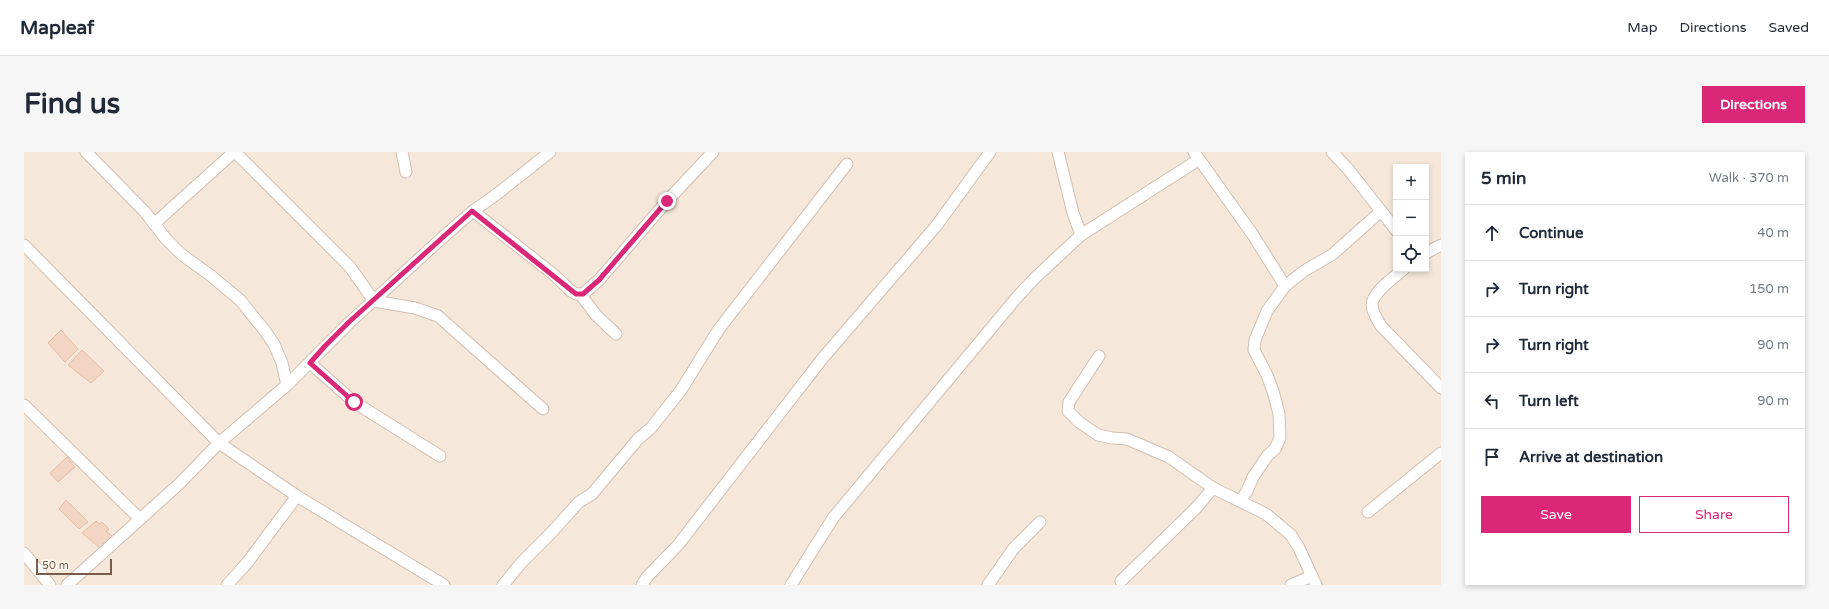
<!DOCTYPE html>
<html lang="en">
<head>
<meta charset="utf-8">
<style>
	body { margin:0; font-family:"Varela Round",sans-serif; background:#f6f6f7; color:#1f2937 }
	.controls { position:absolute; right:12px; top:12px; display:grid; overflow:hidden; border-radius:0px; box-shadow:0 2px 6px #0003 }
	.controls button { width:36px; height:36px; display:grid; place-items:center; padding:0; border:0; border-bottom:1px solid #e0e1e3; background:#fff; color:#1f2937; font:20px sans-serif }
	.scale { position:absolute; left:12px; bottom:10px; width:76px; box-sizing:border-box; padding-left:4px; border:2px solid #7a5c4d; border-top:0; font-size:11px; line-height:14px; white-space:nowrap; color:#7a5c4d; -webkit-text-stroke:3px #fffaf3; paint-order:stroke }
	.stop { position:absolute; width:12px; height:12px; margin:-9px; border:3px solid #db2777; border-radius:50%; background:#fff }
	.stop.end { background:#db2777; border-color:#fff; box-shadow:0 1px 4px #0008 }
	.list { margin:0; padding:0; list-style:none }
	h2 { display:flex; justify-content:space-between; align-items:center; height:52px; margin:0; padding:0 16px; font-size:17px }
	h2 small { font-size:13px; font-weight:400; color:#747a83 }
	.list li { display:grid; grid-template-columns:26px 1fr auto; gap:12px; align-items:center; box-sizing:border-box; height:56px; padding:0 16px; border-top:1px solid #e0e1e3 }
	.list b { display:block; font-size:15px; white-space:nowrap }
	.list em { font-size:13px; font-style:normal; color:#747a83 }
	.actions { display:flex; gap:8px; padding:12px 16px }
	.actions a { flex:1; padding:9px 0; border:1px solid #db2777; border-radius:0px; text-align:center; font-size:14px; color:#db2777 }
	.actions .main { background:#db2777; color:#fff }
	.icon { flex:none; width:22px; height:22px; fill:none; stroke:currentColor; stroke-width:2; stroke-linecap:round; stroke-linejoin:round }
	.map { position:relative; flex:none; width:1417px; height:433px; overflow:hidden; border-radius:0px }
	header { display:flex; align-items:center; gap:24px; box-sizing:border-box; height:56px; padding:0 20px; background:#fff; border-bottom:1px solid #e0e1e3 }
	header strong { font-size:19px }
	nav { display:flex; gap:22px; margin-inline-start:auto; font-size:14px }
	.intro { display:flex; align-items:center; justify-content:space-between; box-sizing:border-box; height:96px; padding:0 24px }
	h1 { margin:0; font-size:28px }
	.button { padding:10px 18px; border-radius:0px; background:#db2777; color:#fff; font-size:14px; font-weight:700 }
	main { display:flex; gap:24px; padding:0 24px }
	aside { flex:1; background:#fff; border-radius:0px; box-shadow:0 2px 6px #0003 }
	.map>svg:first-child { display:block }
</style>
</head>
<body>
<header>
<strong>Mapleaf</strong>
<nav><a>Map</a><a>Directions</a><a>Saved</a></nav>
</header>
<div class="intro"><h1>Find us</h1><a class="button">Directions</a></div>
<main>
<div class="map">
<svg width="1417" height="433" viewBox="0 0 1417 433">
	<rect width="100%" height="100%" fill="#fdf6ec"/>
	<path fill="#f5e8da" fill-rule="evenodd" d="M0,0H1417V433H0ZM1372,15H1402V117H1372Z"/>
	<g fill="#f3d5c3" stroke="#e6bba3">
		<polygon points="37,178 54,197 41,210 24,191"/>
		<polygon points="58,198 80,219 67,231 44,213"/>
		<polygon points="43,305 51,315 34,330 26,321"/>
		<polygon points="42,348 64,370 55,377 35,357"/>
		<polygon points="72,369 75,372 78,370 85,377 82,379 88,384 76,396 58,381"/>
	</g>
	<g fill="none" stroke-linecap="round" stroke-linejoin="round">
		<defs>
			<g id="street">
				<polyline points="62,0 121,60 142,87 157,102 186,123 216,148 241,179 250,192 258,211 263,233"/>
				<polyline points="211,0 326,115 350,149 391,156 414,164 519,257"/>
				<polyline points="378,0 382,20"/>
				<polyline points="1170,0 1229,83 1261,134"/>
				<polyline points="1308,0 1324,17 1372,78"/>
				<polyline points="449,59 529,122 547,139 552,142 559,142 575,128 643,49 689,0"/>
				<polyline points="130,72 210,0"/>
				<polyline points="1057,83 1174,8"/>
				<polyline points="0,93 195,291 273,344 420,433"/>
				<polyline points="1402,101 1417,93"/>
				<path d="M1380,117C1371,125 1348,140 1348,153C1348,160 1353,167 1357,174L1417,236"/>
				<polyline points="556,142 572,163 592,182"/>
				<polyline points="1075,204 1045,250 1044,259 1055,270 1074,283 1088,286 1103,287 1145,305 1189,336 1242,362 1267,383 1275,396 1292,433"/>
				<polyline points="286,211 330,250 416,304"/>
				<polyline points="0,253 116,367"/>
				<polyline points="1217,348 1223,339 1229,325 1244,303 1251,297 1256,286 1255,262 1249,239 1243,223 1230,198 1231,188 1243,159 1261,134 1280,119 1309,102 1357,59"/>
				<polyline points="1344,360 1417,301"/>
				<polyline points="0,401 26,433"/>
				<polyline points="1097,429 1172,356 1189,336"/>
				<polyline points="43,433 155,332 195,291 263,233 325,171 418,86 449,59 473,42 526,0"/>
				<polyline points="203,433 223,411 273,344"/>
				<polyline points="479,433 497,411 526,382 555,350 568,342 614,287 627,276 657,238 695,177 823,12"/>
				<polyline points="618,433 623,425 654,393 798,207 913,73 966,0"/>
				<polyline points="767,433 809,366 994,144 1011,126 1057,83 1049,61 1034,0"/>
				<polyline points="964,433 990,396 1016,370"/>
				<polyline points="1267,433 1288,424"/>
			</g>
		</defs>
		<use href="#street" stroke="#d1beb0" stroke-width="13"/>
		<use href="#street" stroke="#fff" stroke-width="11"/>
	</g>
	<g fill="none" stroke-linecap="round" stroke-linejoin="round">
		<polyline stroke="#db2777" stroke-width="5" points="330,250 286,211 301,194 325,170 448,59 552,142 559,142 575,128 643,49"/>
	</g>
</svg>
<div class="controls">
<button>+</button>
<button>−</button>
<button><svg class="icon" aria-label="locate" viewBox="0 0 24 24"><circle cx="12" cy="12" r="6"/><path d="M12 2v4M12 18v4M2 12h4M18 12h4"/></svg></button>
</div>
<div class="scale">50 m</div>
<div class="stop" style="left:330px;top:250px"></div>
<div class="stop end" style="left:643px;top:49px"></div>
</div>
<aside>
<h2>5 min<small>Walk · 370 m</small></h2>
<ul class="list">
<li><svg class="icon" aria-label="ahead" viewBox="0 0 24 24"><path d="M12 20V5M6 11l6-6 6 6"/></svg><div><b>Continue</b></div><em>40 m</em></li>
<li><svg class="icon" aria-label="right" viewBox="0 0 24 24"><path d="M7 20v-9h11M14 6l5 5-5 5"/></svg><div><b>Turn right</b></div><em>150 m</em></li>
<li><svg class="icon" aria-label="right" viewBox="0 0 24 24"><path d="M7 20v-9h11M14 6l5 5-5 5"/></svg><div><b>Turn right</b></div><em>90 m</em></li>
<li><svg class="icon" aria-label="left" viewBox="0 0 24 24"><path d="M17 20v-9H6M10 6l-5 5 5 5"/></svg><div><b>Turn left</b></div><em>90 m</em></li>
<li><svg class="icon" aria-label="arrive" viewBox="0 0 24 24"><path d="M6 21V4h12l-3 4 3 4H6"/></svg><div><b>Arrive at destination</b></div></li>
</ul>
<div class="actions"><a class="main">Save</a><a>Share</a></div>
</aside>
</main>
</body>
</html>
